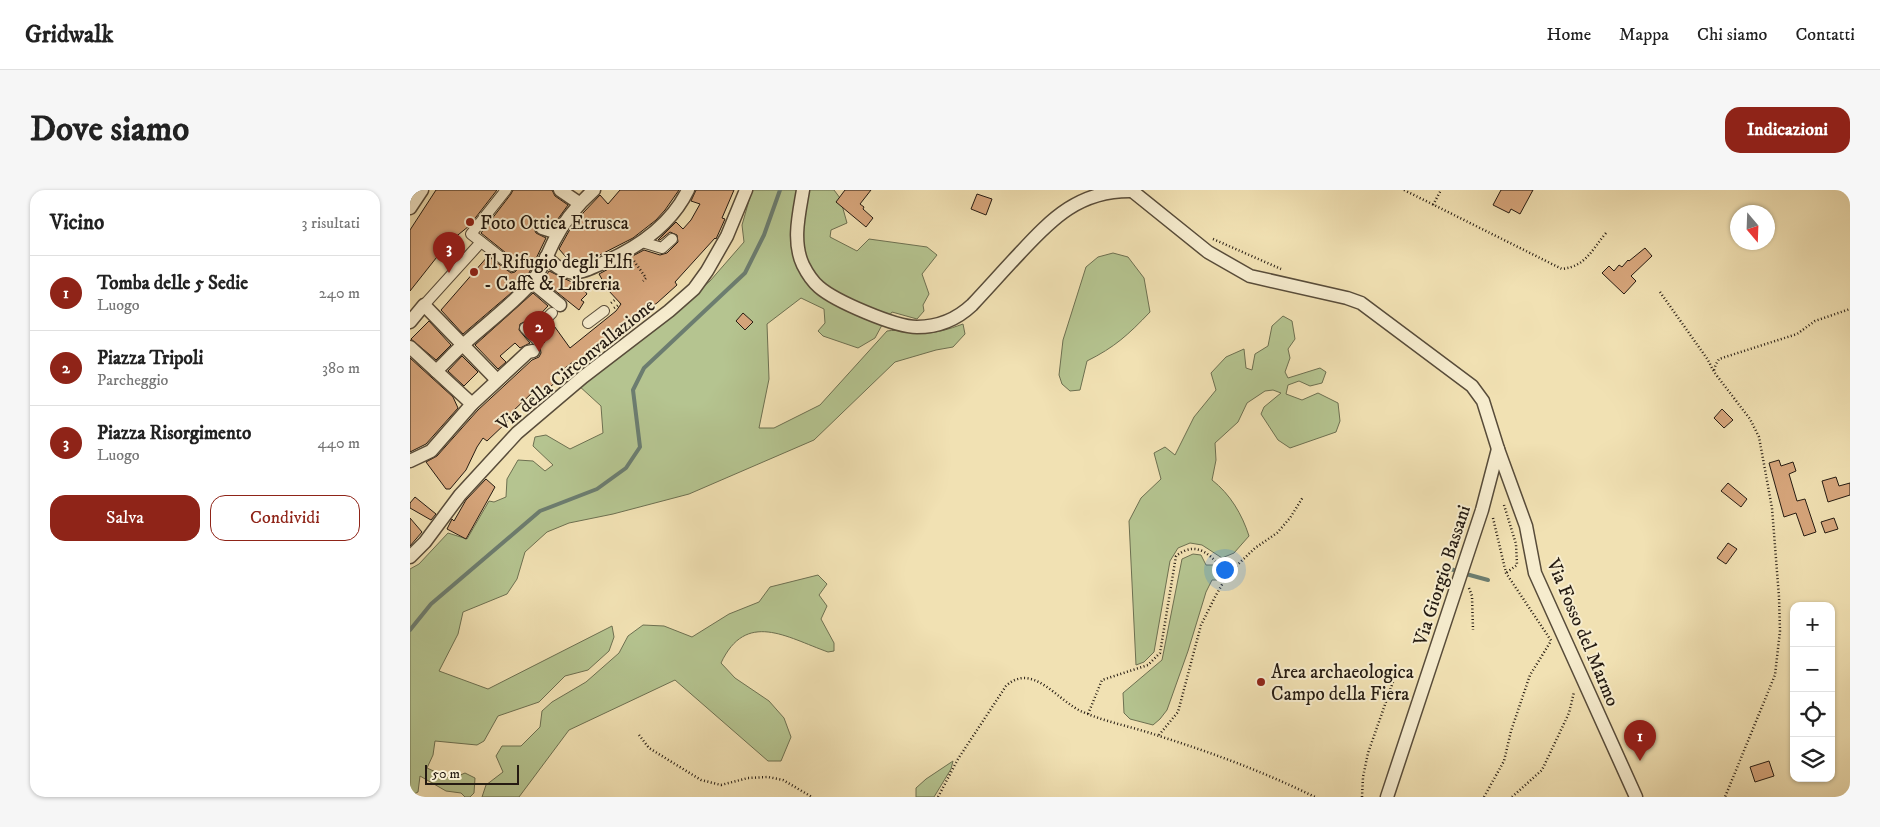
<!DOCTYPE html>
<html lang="it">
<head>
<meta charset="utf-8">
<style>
	body { margin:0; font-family:"IM FELL DW Pica",serif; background:#f6f6f6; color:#222 }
	.controls { position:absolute; right:15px; bottom:15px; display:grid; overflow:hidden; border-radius:10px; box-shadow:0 1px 4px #0004 }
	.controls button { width:45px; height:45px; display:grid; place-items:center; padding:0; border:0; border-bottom:1px solid #e0e0e0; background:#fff; color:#222; font:25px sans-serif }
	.compass { position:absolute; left:1320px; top:15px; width:45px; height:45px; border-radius:50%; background:#fff; box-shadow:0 1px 4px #0004; rotate:161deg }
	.scale { position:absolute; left:15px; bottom:12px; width:94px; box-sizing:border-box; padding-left:5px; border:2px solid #251b12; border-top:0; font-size:14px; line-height:18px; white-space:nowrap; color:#251b12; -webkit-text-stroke:4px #f6ecce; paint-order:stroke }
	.you { position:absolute; left:814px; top:379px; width:18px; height:18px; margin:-12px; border:4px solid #fff; border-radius:50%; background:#1a73e8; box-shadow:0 0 0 8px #1a73e833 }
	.badge { display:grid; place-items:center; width:32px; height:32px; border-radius:50%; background:#8f2418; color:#fff; font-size:16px; font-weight:700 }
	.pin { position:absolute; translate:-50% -41px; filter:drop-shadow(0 1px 2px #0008) }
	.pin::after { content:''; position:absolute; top:26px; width:18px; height:15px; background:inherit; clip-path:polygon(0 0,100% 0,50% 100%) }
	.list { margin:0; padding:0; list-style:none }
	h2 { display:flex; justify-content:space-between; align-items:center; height:65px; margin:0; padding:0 20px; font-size:21px }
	h2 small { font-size:16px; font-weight:400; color:#767676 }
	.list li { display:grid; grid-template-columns:32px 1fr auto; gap:15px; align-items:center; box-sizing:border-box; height:75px; padding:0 20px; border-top:1px solid #e0e0e0 }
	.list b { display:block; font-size:19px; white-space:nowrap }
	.list p { margin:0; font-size:16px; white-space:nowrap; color:#767676 }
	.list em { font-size:16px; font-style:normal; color:#767676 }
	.actions { display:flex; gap:10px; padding:15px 20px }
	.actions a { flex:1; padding:11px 0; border:1px solid #8f2418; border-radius:15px; text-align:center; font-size:18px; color:#8f2418 }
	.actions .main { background:#8f2418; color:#fff }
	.icon { flex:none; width:28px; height:28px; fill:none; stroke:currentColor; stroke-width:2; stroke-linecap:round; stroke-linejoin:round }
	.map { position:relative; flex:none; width:1440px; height:607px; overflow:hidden; border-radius:15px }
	header { display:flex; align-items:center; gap:30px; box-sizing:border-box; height:70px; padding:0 25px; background:#fff; border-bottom:1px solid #e0e0e0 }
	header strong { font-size:24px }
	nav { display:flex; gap:28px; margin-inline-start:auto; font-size:18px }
	.intro { display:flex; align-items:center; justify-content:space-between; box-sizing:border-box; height:120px; padding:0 30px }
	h1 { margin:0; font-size:35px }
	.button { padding:12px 22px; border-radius:15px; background:#8f2418; color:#fff; font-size:18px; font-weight:700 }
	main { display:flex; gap:30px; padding:0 30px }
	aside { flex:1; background:#fff; border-radius:15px; box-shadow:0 1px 4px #0004 }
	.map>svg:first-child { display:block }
</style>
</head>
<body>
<header>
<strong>Gridwalk</strong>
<nav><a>Home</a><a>Mappa</a><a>Chi siamo</a><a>Contatti</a></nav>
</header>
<div class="intro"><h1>Dove siamo</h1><a class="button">Indicazioni</a></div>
<main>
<aside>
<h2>Vicino<small>3 risultati</small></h2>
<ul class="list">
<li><span class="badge">1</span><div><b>Tomba delle 5 Sedie</b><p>Luogo</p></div><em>240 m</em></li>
<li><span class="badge">2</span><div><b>Piazza Tripoli</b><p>Parcheggio</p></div><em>380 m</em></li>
<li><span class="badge">3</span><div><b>Piazza Risorgimento</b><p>Luogo</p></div><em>440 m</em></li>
</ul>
<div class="actions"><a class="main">Salva</a><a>Condividi</a></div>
</aside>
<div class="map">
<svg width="1440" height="607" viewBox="0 0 1440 607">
	<rect width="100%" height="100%" fill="#f1e1b3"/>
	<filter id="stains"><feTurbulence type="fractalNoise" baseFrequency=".004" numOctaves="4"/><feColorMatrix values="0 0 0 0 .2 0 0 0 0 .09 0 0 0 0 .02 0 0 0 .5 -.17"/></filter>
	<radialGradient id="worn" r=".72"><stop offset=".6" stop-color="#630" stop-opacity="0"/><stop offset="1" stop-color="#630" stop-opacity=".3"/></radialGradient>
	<g fill="#b5c490" stroke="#6d7051">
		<path d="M342,0H424L430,8L437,33L421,40L420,47L447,61L459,49L517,57L527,65L512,84L519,104L513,115L514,121L507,129L482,122L472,135L465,148L448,158L413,146L408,141L415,133L414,119L391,108L357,134L359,189L349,238H364L410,215L477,141C489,139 497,143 509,143C525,144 539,139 553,134L555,144L543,157L526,160L485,172L404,250L279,304L203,324L159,333L137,342L115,362L107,389L97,404L53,422L48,444L29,481L78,499L202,436L204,447L199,461L178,480L155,486L129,512L88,526L74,551L67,555L25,551L23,565L17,578L41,589L55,583L65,588L64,603L60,607H55L51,603L36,601L10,586L8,602L0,606V379L9,374L38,343L57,349L79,311L84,312L96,307L97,289L108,270L123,271L135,281L143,275L123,256L125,247L136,245L160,259L193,243L191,216L168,195L263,123L300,91L334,52L332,35Z"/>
		<path d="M703,63L718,67L734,88L740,122C718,145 705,157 677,171L670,200L660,201L652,194L649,185L653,150L676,77L688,67Z"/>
		<path d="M873,126L882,131L885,149L878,159L880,168L875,182L878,188L910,178L916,182L912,193L900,196L889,191L878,195L876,204L892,210L908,203L928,213L930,231L926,242L880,258L868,250L851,224L854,217L871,203L863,200L855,201L837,213L828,232L805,253L806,270L802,290C820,304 832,324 839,346L824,363L812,368L792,355L780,353L768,358L760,371L744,462L734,472L726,475L719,331L731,308L751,289L744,263L755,257L765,265L784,227L806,200L801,183L816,167L834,159L836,178L842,180L845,164L858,156L862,136Z"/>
		<polygon points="783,364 791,365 796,375 804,375 808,383 807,390 802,390 796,402 778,461 757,520 750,529 743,535 720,529 714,523 713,503 752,470 772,369"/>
		<path d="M408,385L417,394L409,405L417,416L411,429L424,453V461L418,462C376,447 336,420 311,473L325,488L359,511L374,528L381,547L371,571H358L265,490L159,540L109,607H72L76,595L93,582L86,566L92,556H111L130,537L132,521L142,512L176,492L209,463L218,446L233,435L254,436L282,447L319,424L349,412L360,397Z"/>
		<polygon points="543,571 541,579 524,607 506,607 506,598 516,589"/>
	</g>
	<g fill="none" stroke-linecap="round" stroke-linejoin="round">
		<g stroke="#6c7d70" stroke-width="4">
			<polyline points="1034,378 1044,380"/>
			<polyline points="1056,384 1078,390"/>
			<polyline points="0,440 21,414 130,321 187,299 216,278 230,257 223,200 234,178 335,83 354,45 370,0"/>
		</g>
	</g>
	<g fill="#d7a67c" stroke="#251b12">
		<polygon points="26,0 87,0 59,36 38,53 0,101 0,40"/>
		<polygon points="103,0 142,0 145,6 158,15 145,33 134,30 126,32 124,39 126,43 136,48 119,83 101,103 53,144 31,120 78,66 101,83 105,82 109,77 106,71 71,43 101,4"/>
		<polygon points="210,0 269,0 255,20 246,30 223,48 178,71 162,74 149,59 159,41 173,23 190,5 198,14"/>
		<polygon points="286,0 324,0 312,28 315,29 306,49 305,48 265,92 267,95 247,113 217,133 199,150 188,155 188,159 177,169 163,172 155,178 141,189 145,193 129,205 124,201 101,223 97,232 77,251 73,248 67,257 56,280 40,299 36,299 16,272 27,266 68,220 122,170 129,167 131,163 130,157 135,152 131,144 142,133 160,158 206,121 211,114 198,100 189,84 234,60 250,65 257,63 268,52 267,45 260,42 250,50 248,50 266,32 273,39 281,30 290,14 281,11"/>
		<polygon points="435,0 461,0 450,14 454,17 453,19 463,28 456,37 426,12"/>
		<polygon points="1091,0 1123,0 1110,24 1101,19 1099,23 1083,15"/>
		<polygon points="567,4 582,9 576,25 561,19"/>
		<polygon points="1235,58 1242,66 1221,86 1226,91 1214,104 1192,83 1199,76 1204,81 1209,75 1212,77 1218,70 1219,71"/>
		<polygon points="139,81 172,97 177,104 171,110 174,112 169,120 133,91"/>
		<polygon points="123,103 138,116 121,134 116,131 110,134 109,140 120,153 110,158 105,153 90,166 96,172 88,179 65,155"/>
		<polygon points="333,123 343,132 335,140 326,131"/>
		<polygon points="19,131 41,155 26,170 1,149"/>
		<polygon points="52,166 68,182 54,196 38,181"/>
		<polygon points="0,168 43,207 48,218 16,254 0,262"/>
		<polygon points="1312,219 1323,230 1314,238 1304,228"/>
		<polygon points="1369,270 1371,276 1383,272 1386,281 1379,284 1387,311 1395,309 1406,342 1394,346 1386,323 1374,327 1359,273"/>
		<polygon points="1426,287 1429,296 1440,293 1440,305 1418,312 1412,291"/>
		<polygon points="76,289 85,297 56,349 37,339 42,329 44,331 56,310"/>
		<polygon points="1318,293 1337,309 1331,317 1311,301"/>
		<polygon points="5,307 26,324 21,330 0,318 0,313"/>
		<polygon points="0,328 12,342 0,356"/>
		<polygon points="1424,328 1428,339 1415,343 1411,332"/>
		<polygon points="1318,353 1327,359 1316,374 1307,368"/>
		<polygon points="1359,571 1364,586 1345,592 1340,577"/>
	</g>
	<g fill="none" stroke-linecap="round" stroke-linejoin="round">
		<defs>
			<g id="pedestrian">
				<polyline points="96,0 61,44 102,76"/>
				<polyline points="232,52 252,58 262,49"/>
				<polyline points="14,115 71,52"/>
				<polyline points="178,133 194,121"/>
				<polyline points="115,138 128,151"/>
				<polyline points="121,144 142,123"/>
			</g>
			<g id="minor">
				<polyline points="150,0 169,13"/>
				<path d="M393,0C389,24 382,52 393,75C397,83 402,91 409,97C425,111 485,137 507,137C529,137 546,130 562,115C578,98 593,81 609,64C642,28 670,0 722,1"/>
				<polyline points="721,0 798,62 840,86 937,108 951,113 1062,196 1073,211 1088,259 1116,336 1125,383 1226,607"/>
				<polyline points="0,18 12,0"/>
				<polyline points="132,38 148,43"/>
				<path d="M136,67C143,73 150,81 159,82C169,84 179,79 188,75C224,60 260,37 278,0"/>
				<polyline points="122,92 150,115"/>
				<polyline points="0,132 14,115 87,190"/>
				<polyline points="0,157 62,214"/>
				<path d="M26,181C36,172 44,162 54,154C77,133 102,115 122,92C132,80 137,65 144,51C154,31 167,15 184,0"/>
				<polyline points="0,271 21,261 62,214 118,162 123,161"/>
				<polyline points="0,367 15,352 50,305 107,243 173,187 259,121 284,99 297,81 317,46 336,0"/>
				<polyline points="977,607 1072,320 1088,259"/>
			</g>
		</defs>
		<use href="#pedestrian" stroke="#584c3a" stroke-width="12"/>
		<use href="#minor" stroke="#584c3a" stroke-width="15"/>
		<g stroke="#251b12" stroke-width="2.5" stroke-dasharray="1 2.5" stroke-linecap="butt">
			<path d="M994,0L1152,79C1176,76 1181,61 1196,43"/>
			<polyline points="1023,15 1031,0"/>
			<polyline points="803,49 871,79"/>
			<polyline points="224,71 236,88 233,91"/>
			<polyline points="1250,102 1298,170 1304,182 1340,229 1349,247 1362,318 1369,407 1370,441 1365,485 1315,607"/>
			<polyline points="201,113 206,109"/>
			<polyline points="204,118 210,114"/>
			<polyline points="1304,180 1306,174 1309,169 1387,144 1405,131 1440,119"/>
			<polyline points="1094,315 1106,354 1107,375 1096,383"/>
			<polyline points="1083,328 1096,383 1142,452"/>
			<polyline points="1059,398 1062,406 1063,440"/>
			<path d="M678,524L692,490L738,475L750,463L766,366C789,348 802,368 818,384"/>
			<polyline points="229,545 239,558 291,590 311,595 338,588 358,587 373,590 402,607"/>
			<polyline points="749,545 768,522 791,435 805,407 818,384 845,358 867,343 880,328 893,307"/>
			<path d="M528,607L548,569L596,496C623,471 648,512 673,522C698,533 724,537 749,546C803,563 854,582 905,607"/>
			<polyline points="952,607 953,587 958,563 984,489"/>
			<polyline points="1074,607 1094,571 1101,541 1120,485 1141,451"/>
			<polyline points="1102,607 1132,580 1159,523 1164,502"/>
		</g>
		<use href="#pedestrian" stroke="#f6ecce" stroke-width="10"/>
		<use href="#minor" stroke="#f6ecce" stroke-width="12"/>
	</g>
	<g fill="#8f2418" stroke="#f6ecce" stroke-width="2">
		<circle cx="60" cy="32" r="5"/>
		<circle cx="64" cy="82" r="5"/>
		<circle cx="851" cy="492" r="5"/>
	</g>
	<g text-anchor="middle" stroke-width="4" stroke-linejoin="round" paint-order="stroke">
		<g font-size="19" fill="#251b12" stroke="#f6ecce" text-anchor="start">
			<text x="70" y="39">Foto Ottica Etrusca</text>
			<text x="74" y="78">Il Rifugio degli Elfi<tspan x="74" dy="22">- Caffè &amp; Libreria</tspan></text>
			<text x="861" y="488">Area archaeologica<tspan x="861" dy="22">Campo della Fiera</tspan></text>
		</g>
		<g font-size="19" fill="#251b12" stroke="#f6ecce">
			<text transform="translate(165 174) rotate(-39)" y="7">Via della Circonvallazione</text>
			<text transform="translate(1031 385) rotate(-72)" y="7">Via Giorgio Bassani</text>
			<text transform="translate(1174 442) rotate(67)" y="7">Via Fosso del Marmo</text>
		</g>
	</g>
	<rect width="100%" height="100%" filter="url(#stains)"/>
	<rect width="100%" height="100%" fill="url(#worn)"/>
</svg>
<div class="controls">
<button>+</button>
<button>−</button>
<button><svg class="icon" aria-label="locate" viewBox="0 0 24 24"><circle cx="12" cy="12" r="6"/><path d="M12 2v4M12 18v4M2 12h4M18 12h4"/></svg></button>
<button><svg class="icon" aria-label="layers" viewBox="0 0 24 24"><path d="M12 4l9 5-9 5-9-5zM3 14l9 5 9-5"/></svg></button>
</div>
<svg class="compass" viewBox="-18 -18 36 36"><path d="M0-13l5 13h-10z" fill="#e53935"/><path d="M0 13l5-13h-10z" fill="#767676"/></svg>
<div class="scale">50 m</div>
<div class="you"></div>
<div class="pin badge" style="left:1230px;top:571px">1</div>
<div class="pin badge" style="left:129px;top:162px">2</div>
<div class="pin badge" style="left:39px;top:83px">3</div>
</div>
</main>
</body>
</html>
